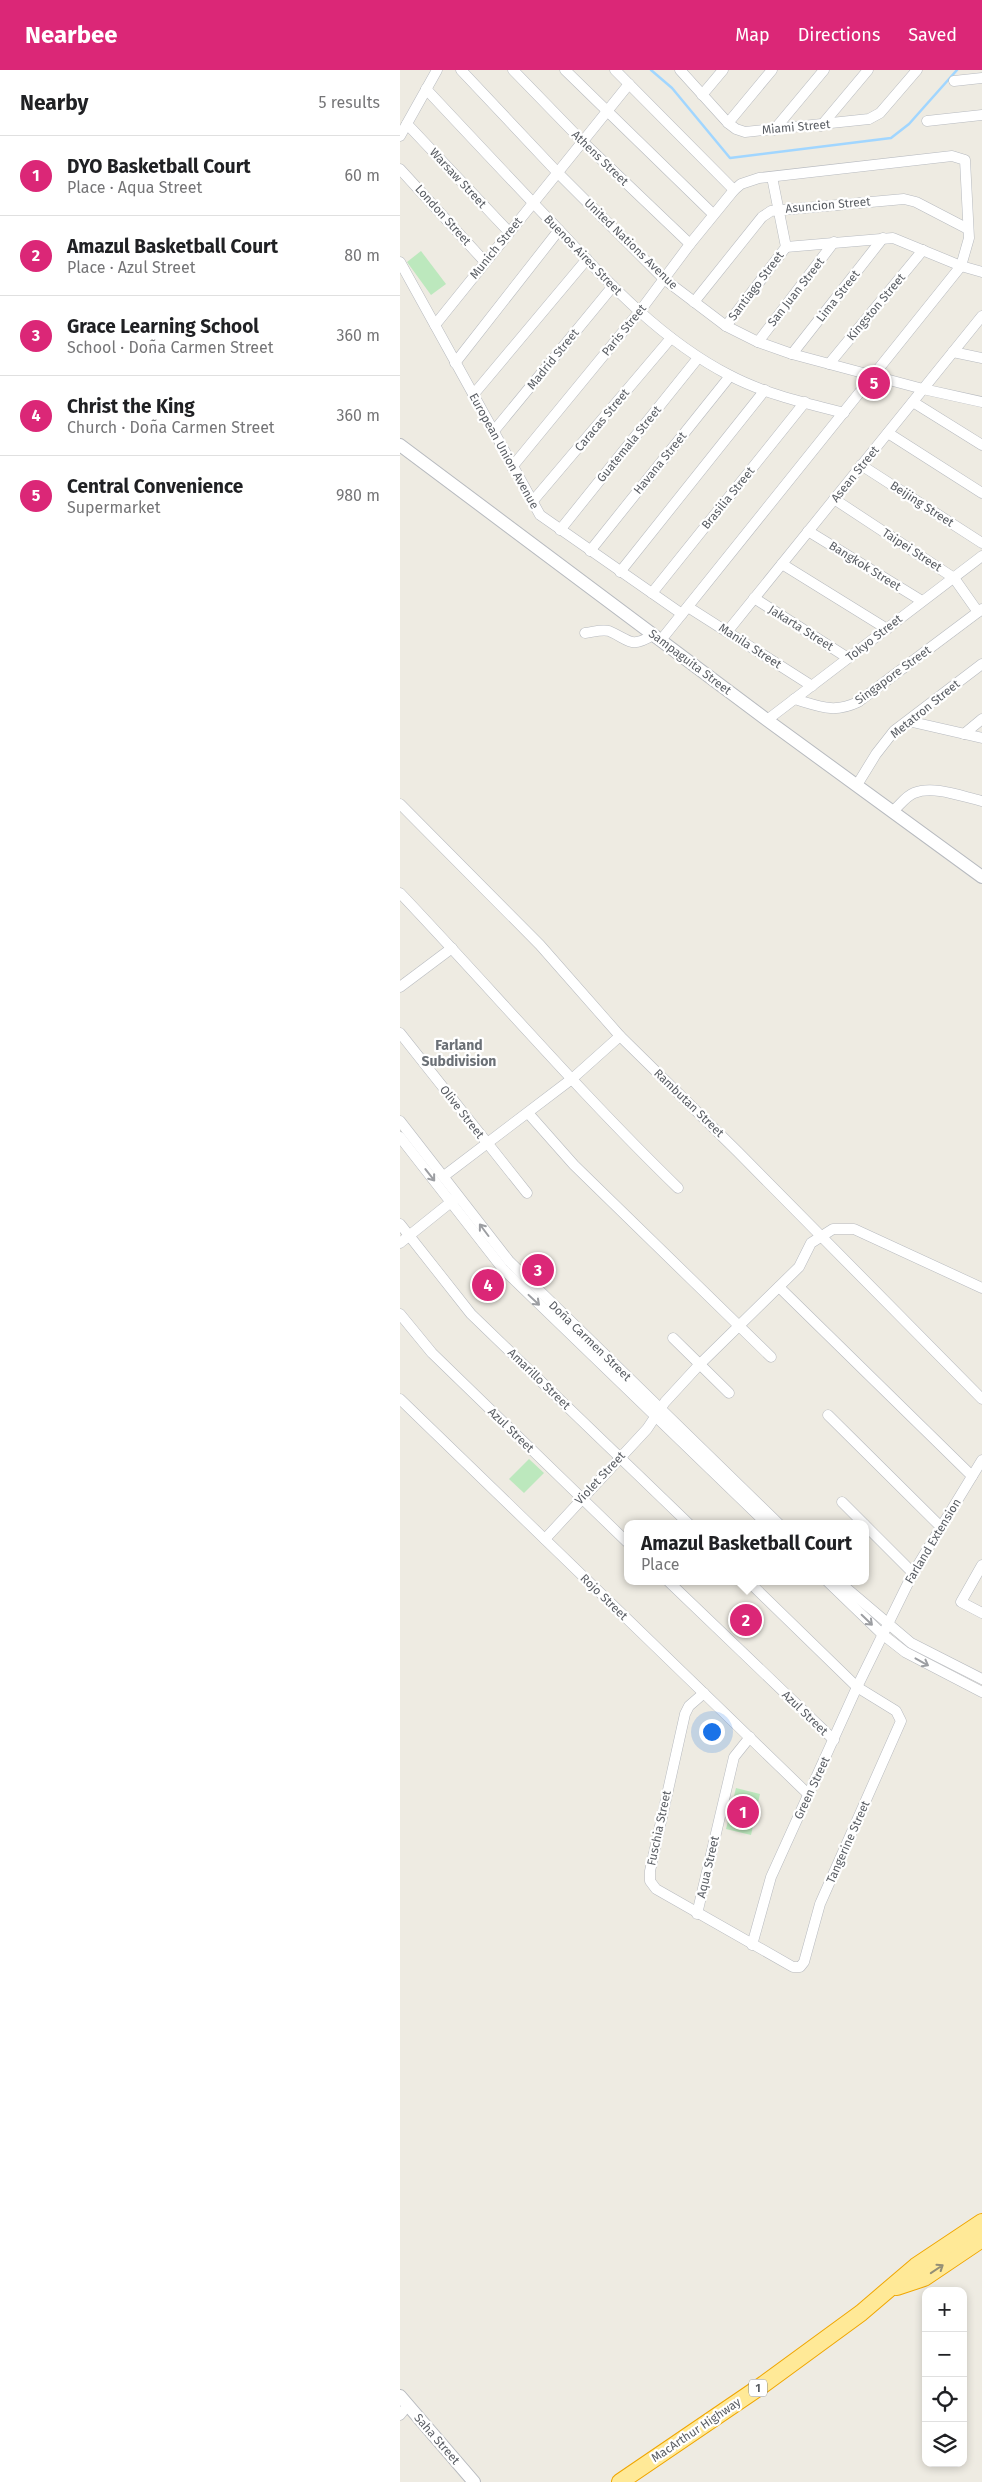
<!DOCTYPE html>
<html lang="en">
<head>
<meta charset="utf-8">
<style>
	body { margin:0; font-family:"Fira Sans",sans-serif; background:#f2f2f2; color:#202124 }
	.controls { position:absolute; right:15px; bottom:15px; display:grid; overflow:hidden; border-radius:10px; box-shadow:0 2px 8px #0003 }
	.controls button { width:45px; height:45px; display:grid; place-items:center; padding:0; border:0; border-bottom:1px solid #e0e0e0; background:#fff; color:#202124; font:25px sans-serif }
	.you { position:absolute; left:311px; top:1661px; width:18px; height:18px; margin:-12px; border:4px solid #fff; border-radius:50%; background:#1a73e8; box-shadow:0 0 0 8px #1a73e833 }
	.badge { display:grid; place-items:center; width:32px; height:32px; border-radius:50%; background:#db2777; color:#fff; font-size:16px; font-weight:700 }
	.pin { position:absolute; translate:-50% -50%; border:2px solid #fff; box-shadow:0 1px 5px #0006 }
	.popup { position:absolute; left:224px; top:1450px; width:245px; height:65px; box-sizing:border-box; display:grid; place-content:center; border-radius:10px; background:#fff; filter:drop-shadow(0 1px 4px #0005); font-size:16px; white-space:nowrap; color:#757577 }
	.popup b { font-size:19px; color:#202124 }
	.popup::after { content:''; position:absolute; left:50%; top:100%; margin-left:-10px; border:10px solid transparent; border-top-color:#fff }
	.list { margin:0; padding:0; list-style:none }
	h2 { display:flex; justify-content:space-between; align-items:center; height:65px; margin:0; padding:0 20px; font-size:21px }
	h2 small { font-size:16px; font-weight:400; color:#757577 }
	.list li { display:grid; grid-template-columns:32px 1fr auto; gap:15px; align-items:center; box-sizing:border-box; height:80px; padding:0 20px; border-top:1px solid #e0e0e0 }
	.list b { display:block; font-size:19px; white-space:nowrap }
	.list p { margin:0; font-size:16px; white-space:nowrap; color:#757577 }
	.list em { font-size:16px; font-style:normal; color:#757577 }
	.icon { flex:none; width:28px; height:28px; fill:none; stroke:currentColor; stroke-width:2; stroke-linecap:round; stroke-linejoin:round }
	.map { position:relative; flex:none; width:582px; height:2412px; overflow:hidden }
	header { display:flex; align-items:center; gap:30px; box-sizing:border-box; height:70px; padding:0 25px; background:#db2777; color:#fff }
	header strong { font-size:24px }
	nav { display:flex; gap:28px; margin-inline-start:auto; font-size:18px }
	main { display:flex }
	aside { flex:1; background:#fff }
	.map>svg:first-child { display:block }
</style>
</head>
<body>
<header>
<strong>Nearbee</strong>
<nav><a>Map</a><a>Directions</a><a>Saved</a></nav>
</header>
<main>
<aside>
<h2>Nearby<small>5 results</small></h2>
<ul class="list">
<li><span class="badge">1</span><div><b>DYO Basketball Court</b><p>Place · Aqua Street</p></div><em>60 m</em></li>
<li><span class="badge">2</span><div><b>Amazul Basketball Court</b><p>Place · Azul Street</p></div><em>80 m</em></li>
<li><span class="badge">3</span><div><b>Grace Learning School</b><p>School · Doña Carmen Street</p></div><em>360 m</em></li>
<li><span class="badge">4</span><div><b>Christ the King</b><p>Church · Doña Carmen Street</p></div><em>360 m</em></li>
<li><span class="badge">5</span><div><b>Central Convenience</b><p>Supermarket</p></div><em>980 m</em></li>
</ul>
</aside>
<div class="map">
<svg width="582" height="2412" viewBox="0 0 582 2412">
	<rect width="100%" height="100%" fill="#eeebe2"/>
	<g fill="#bce8bd">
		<polygon points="21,181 46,214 31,225 7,192"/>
		<polygon points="129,1389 144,1403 124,1423 109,1409"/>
		<polygon points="336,1718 360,1724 351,1765 326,1759"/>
	</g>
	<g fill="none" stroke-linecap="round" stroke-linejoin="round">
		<polyline stroke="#a1d6ff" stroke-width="2.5" points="251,0 272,18 330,88 491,68 509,54 557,0"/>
		<defs>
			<g id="minor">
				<polyline points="61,0 157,102 264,209 326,256 358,272 392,284 523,319 582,332"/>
				<polyline points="113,0 182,71 290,174"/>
				<polyline points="165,0 313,144"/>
				<polyline points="215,0 334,120"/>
				<polyline points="280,0 328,53 336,59 345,62 469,49 480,43 517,0"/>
				<polyline points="554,11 582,8"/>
				<path d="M26,19C70,66 114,113 159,160C209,214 263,271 329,305C365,324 405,333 444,343"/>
				<polyline points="302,25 323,0"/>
				<polyline points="527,51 582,45"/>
				<polyline points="328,53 372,0"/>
				<polyline points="7,54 109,162"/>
				<polyline points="421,56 468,0"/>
				<polyline points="374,60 424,0"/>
				<polyline points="0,66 37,0"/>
				<polyline points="0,99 85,192"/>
				<polyline points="372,107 386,177"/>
				<polyline points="386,177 493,168 561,196 582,202"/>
				<polyline points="0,192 140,445 282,544"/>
				<polyline points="294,232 362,147 371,141 504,129 516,132 568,159"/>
				<polyline points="35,255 229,14"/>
				<polyline points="326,256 386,177"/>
				<polyline points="358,272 434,172"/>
				<polyline points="553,282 582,288"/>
				<polyline points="392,284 483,168"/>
				<polyline points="55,293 159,160"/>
				<polyline points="429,294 523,180"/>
				<polyline points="73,325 187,189"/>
				<polyline points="513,332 582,375"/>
				<polyline points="93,362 213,216"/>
				<polyline points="488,363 582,423"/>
				<polyline points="461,395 582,473"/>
				<polyline points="112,397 240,241 290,174 334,120 341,114 359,108 552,86 565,90 569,168 561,196 261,570"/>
				<polyline points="434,429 554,508 578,542"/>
				<polyline points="132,432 271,268"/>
				<polyline points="160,460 298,288"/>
				<polyline points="408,461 522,531"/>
				<polyline points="190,481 330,306"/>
				<polyline points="382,494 487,559"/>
				<polyline points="220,502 365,320"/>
				<polyline points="252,523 405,332"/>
				<polyline points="354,528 448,588"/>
				<polyline points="288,537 412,616"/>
				<polyline points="327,562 582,246"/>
				<path d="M185,563C193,562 202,559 209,561C230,570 230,579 253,565"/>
				<path d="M394,629C419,636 433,644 458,632L582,539"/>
				<polyline points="367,650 582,486"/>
				<polyline points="508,651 582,668"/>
				<polyline points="564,664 582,649"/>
				<polyline points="457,715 476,684 494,661 582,594"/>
				<polyline points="0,734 140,875 220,966 338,1082 582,1329"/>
				<path d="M493,741C500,735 506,726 514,723C534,715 563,727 582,731"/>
				<path d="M0,823C93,921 181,1024 278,1118"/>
				<polyline points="0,917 52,878"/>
				<polyline points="0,963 127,1123"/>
				<polyline points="128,1043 174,1095 371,1287"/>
				<polyline points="0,1051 109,1191 379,1454"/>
				<polyline points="0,1067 103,1199 367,1454"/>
				<polyline points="44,1106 173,1008 220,966"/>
				<polyline points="0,1154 71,1244 289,1454"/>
				<polyline points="0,1173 56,1128"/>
				<polyline points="379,1217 572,1406"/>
				<polyline points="0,1244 32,1283 227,1472"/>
				<polyline points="273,1268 329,1323"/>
				<polyline points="0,1329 409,1725"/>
				<polyline points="428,1345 541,1457"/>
				<polyline points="442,1432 464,1454"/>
				<polyline points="465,1455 513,1503"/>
				<polyline points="145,1469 247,1359 265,1332 299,1295 399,1197 411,1173 433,1159 454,1159 582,1218"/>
				<polyline points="582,1495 561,1532 582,1543"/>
				<polyline points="268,1511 434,1670"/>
				<polyline points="427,1511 482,1564 505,1582 582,1622"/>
				<polyline points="438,1511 511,1573 582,1609"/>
				<polyline points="304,1623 289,1636 285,1644 250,1801 250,1811 256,1819 393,1897 400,1897 404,1892 420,1834 501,1651 496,1641 457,1617 348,1511"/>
				<polyline points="297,1844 334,1687 350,1667"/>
				<polyline points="352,1875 371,1807 457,1617 513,1503 582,1390"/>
				<polyline points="0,2345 8,2335"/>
			</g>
			<g id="tertiary">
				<polyline points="0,375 367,650 582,807"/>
				<polyline points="0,2326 74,2412"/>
			</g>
			<g id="trunk">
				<polyline points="497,2217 524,2208 582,2169"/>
				<polyline points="220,2412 364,2314 461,2243 516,2196 582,2152"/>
			</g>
		</defs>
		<use href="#minor" stroke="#b7babf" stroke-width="11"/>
		<use href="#tertiary" stroke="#b7babf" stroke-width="14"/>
		<use href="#trunk" stroke="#f0a600" stroke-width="18"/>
		<use href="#minor" stroke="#fff" stroke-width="10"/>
		<use href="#tertiary" stroke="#fff" stroke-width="12"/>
		<use href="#trunk" stroke="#ffe997" stroke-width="16"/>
	</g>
	<defs><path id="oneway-shaft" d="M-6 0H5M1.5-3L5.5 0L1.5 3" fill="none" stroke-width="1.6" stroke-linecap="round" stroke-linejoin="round" transform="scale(1.25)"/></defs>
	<g stroke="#9c9ea2">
		<use href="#oneway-shaft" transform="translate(30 1105) rotate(52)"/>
		<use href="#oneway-shaft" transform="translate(84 1160) rotate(-127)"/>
		<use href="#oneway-shaft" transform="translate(134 1230) rotate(43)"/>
		<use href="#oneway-shaft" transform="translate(467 1550) rotate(44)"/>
		<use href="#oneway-shaft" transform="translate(522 1592) rotate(29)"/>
	</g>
	<use stroke="#948f76" href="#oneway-shaft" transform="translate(537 2199) rotate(-34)"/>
	<g text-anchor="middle" stroke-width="4.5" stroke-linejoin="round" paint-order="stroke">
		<rect fill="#fff" stroke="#8c8e92" stroke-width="1" x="349" y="2309.5" width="18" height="17" rx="4"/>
		<g font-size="11" font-weight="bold" fill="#5a5e64">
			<text x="358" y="2322">1</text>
		</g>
		<g font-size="12" fill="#5a5e64" stroke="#fff">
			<text transform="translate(396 57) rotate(-5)" y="4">Miami Street</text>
			<text transform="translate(200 88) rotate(44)" y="4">Athens Street</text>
			<text transform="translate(58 108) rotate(47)" y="4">Warsaw Street</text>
			<text transform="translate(428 135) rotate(-5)" y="4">Asuncion Street</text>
			<text transform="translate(43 145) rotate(48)" y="4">London Street</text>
			<text transform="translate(231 174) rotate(44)" y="4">United Nations Avenue</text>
			<text transform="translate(96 178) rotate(-51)" y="4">Munich Street</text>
			<text transform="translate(183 185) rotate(46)" y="4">Buenos Aires Street</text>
			<text transform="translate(356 216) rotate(-53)" y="4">Santiago Street</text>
			<text transform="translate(396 222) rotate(-52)" y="4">San Juan Street</text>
			<text transform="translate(438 226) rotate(-52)" y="4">Lima Street</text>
			<text transform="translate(476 237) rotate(-50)" y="4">Kingston Street</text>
			<text transform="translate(224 260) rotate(-51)" y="4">Paris Street</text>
			<text transform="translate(153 289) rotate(-51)" y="4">Madrid Street</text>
			<text transform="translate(202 350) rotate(-50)" y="4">Caracas Street</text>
			<text transform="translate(229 374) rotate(-51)" y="4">Guatemala Street</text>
			<text transform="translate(104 381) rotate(61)" y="4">European Union Avenue</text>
			<text transform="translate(260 393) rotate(-51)" y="4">Havana Street</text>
			<text transform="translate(455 404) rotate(-51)" y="4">Asean Street</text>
			<text transform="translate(328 428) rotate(-51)" y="4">Brasilia Street</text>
			<text transform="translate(522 434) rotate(33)" y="4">Beijing Street</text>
			<text transform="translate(512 480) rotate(33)" y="4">Taipei Street</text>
			<text transform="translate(465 496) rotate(32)" y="4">Bangkok Street</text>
			<text transform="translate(401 558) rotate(32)" y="4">Jakarta Street</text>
			<text transform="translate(474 568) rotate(-38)" y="4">Tokyo Street</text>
			<text transform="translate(350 576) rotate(33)" y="4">Manila Street</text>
			<text transform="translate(290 592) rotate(37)" y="4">Sampaguita Street</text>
			<text transform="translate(493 605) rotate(-36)" y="4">Singapore Street</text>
			<text transform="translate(525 639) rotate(-39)" y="4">Metatron Street</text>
			<text transform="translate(289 1033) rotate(44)" y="4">Rambutan Street</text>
			<text transform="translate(62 1042) rotate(52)" y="4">Olive Street</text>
			<text transform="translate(190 1271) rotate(44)" y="4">Doña Carmen Street</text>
			<text transform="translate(139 1309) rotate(44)" y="4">Amarillo Street</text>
			<text transform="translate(111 1360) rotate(44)" y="4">Azul Street</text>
			<text transform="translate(200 1408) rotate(-47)" y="4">Violet Street</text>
			<text transform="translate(533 1471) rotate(-59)" y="4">Farland Extension</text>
			<text transform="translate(204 1527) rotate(44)" y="4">Rojo Street</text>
			<text transform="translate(405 1643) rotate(44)" y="4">Azul Street</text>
			<text transform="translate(412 1718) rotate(-65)" y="4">Green Street</text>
			<text transform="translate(259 1758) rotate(-78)" y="4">Fuschia Street</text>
			<text transform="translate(448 1772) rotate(-66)" y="4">Tangerine Street</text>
			<text transform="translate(308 1797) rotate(-77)" y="4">Aqua Street</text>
			<text transform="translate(296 2360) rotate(-34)" y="4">MacArthur Highway</text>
			<text transform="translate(37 2369) rotate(49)" y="4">Saha Street</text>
		</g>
		<g font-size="14" font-weight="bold" fill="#6b7076" stroke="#fff">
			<text x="59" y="980">Farland<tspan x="59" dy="16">Subdivision</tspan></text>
		</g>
	</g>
</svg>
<div class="controls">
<button>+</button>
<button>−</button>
<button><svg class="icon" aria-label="locate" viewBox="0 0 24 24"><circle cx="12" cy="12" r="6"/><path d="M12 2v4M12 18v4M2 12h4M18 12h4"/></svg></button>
<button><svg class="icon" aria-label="layers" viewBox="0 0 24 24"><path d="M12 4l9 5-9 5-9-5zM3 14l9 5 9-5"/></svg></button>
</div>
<div class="you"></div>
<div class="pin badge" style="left:343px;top:1742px">1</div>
<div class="pin badge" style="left:346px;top:1550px">2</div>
<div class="popup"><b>Amazul Basketball Court</b>Place</div>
<div class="pin badge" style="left:138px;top:1200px">3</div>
<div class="pin badge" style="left:88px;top:1215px">4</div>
<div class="pin badge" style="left:474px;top:313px">5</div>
</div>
</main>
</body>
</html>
